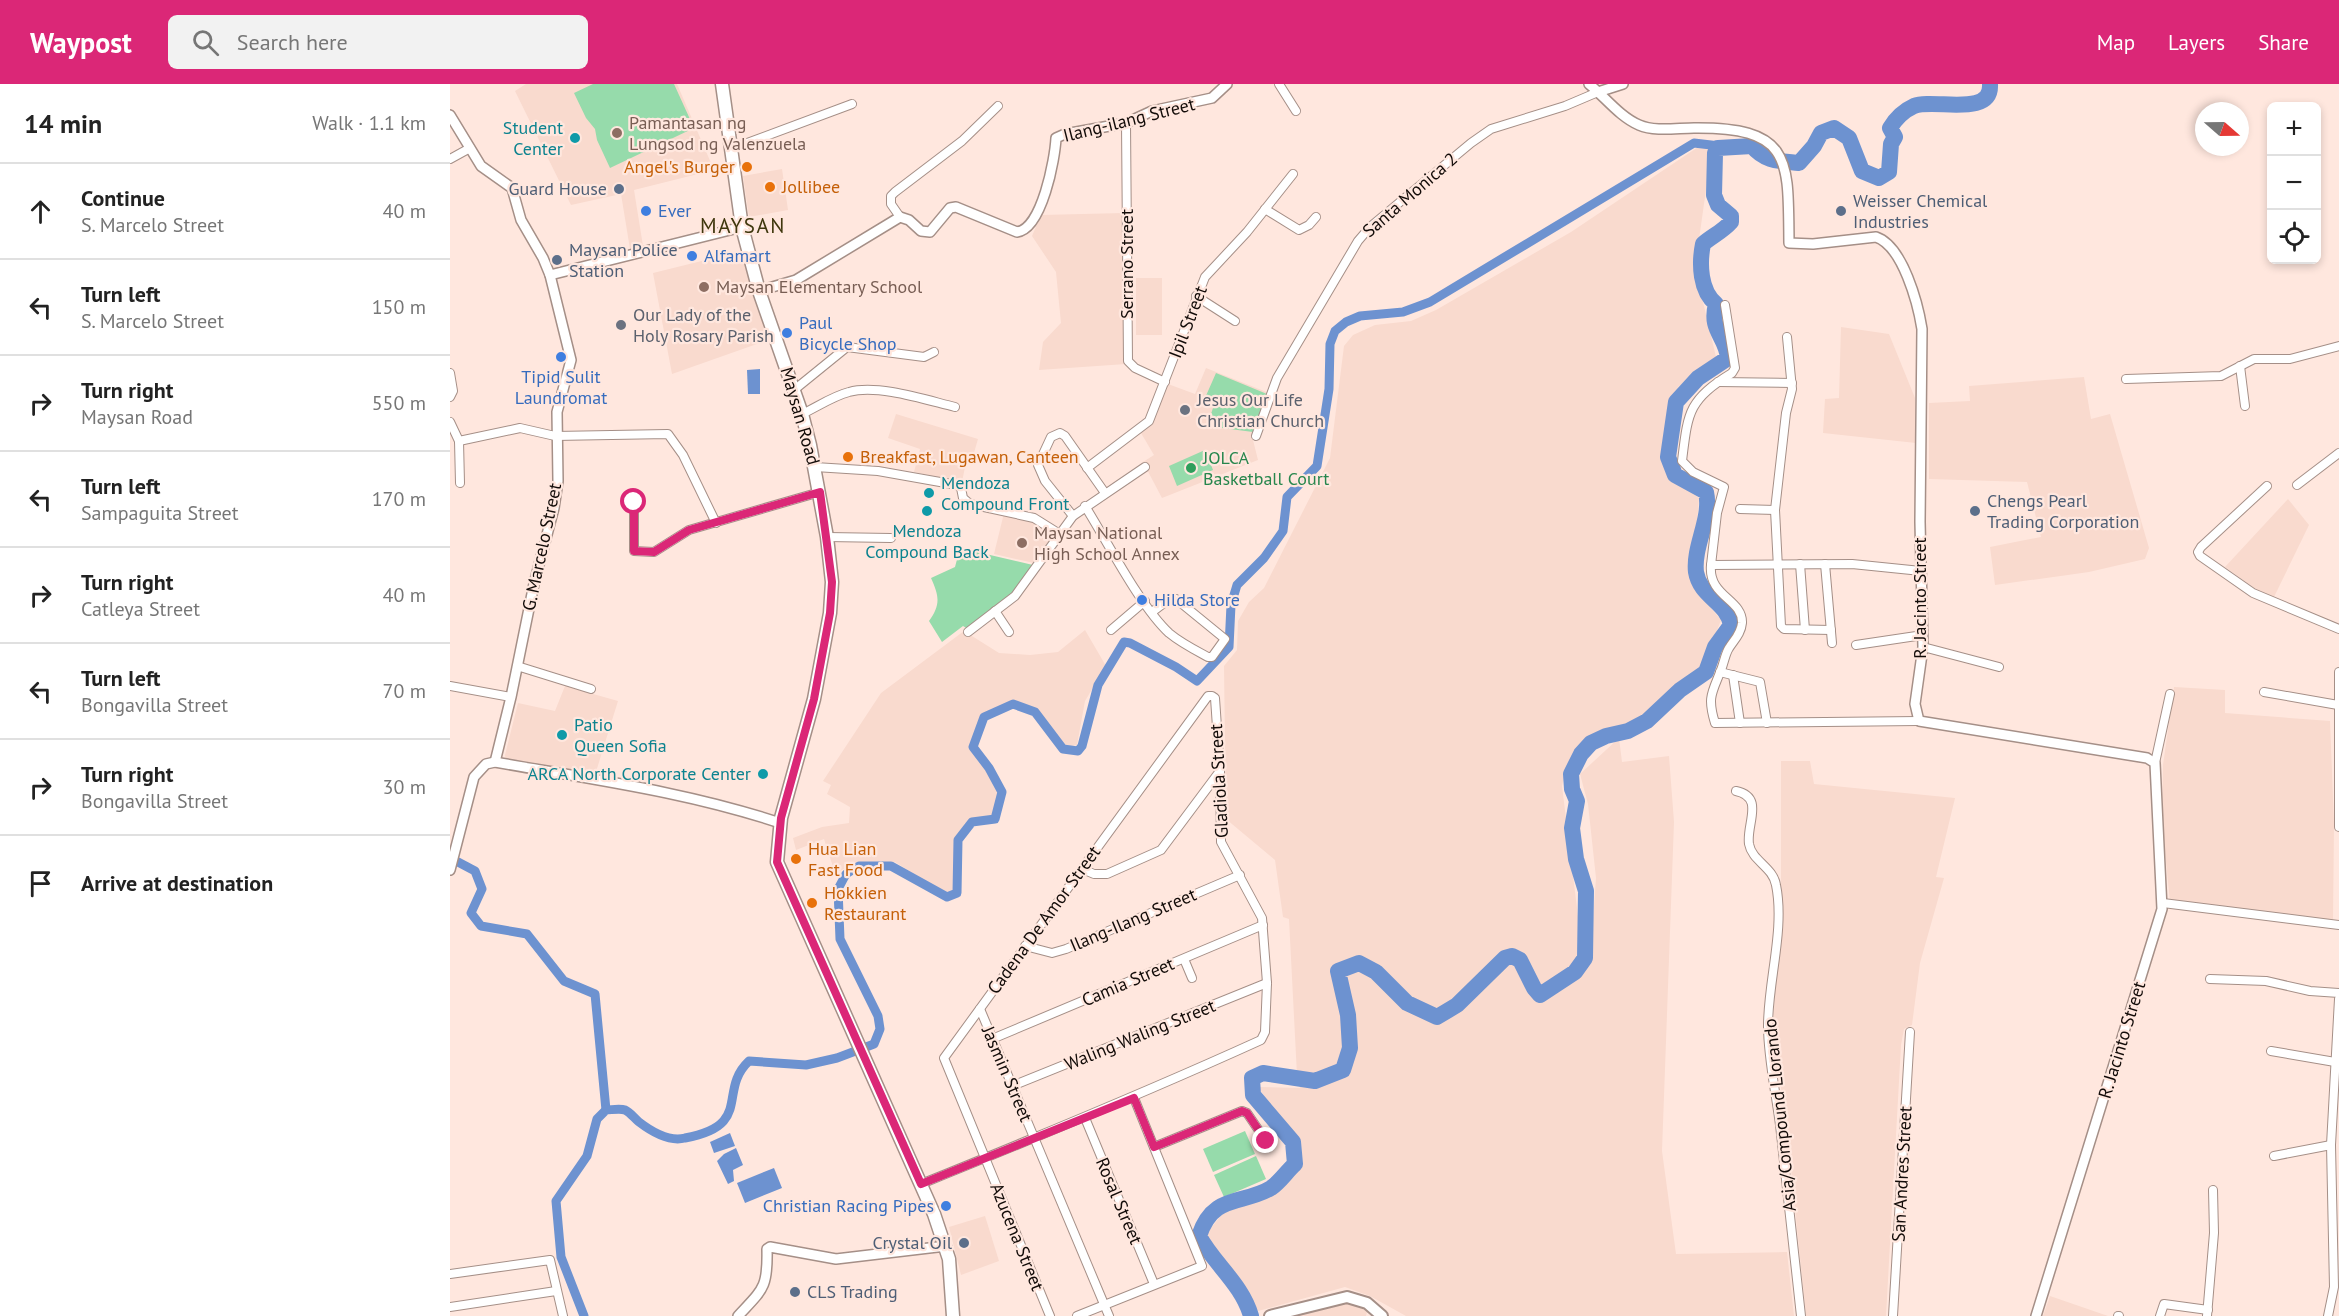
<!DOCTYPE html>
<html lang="en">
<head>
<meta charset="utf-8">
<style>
	body { margin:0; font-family:"PT Sans",sans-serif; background:#f2f2f2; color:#222 }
	.controls { position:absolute; right:18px; top:18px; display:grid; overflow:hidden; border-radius:9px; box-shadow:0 3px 9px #0003 }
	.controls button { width:54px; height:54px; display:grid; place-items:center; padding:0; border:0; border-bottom:2px solid #e0e0e0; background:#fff; color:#222; font:30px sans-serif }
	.compass { position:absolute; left:1745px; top:18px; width:54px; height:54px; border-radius:50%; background:#fff; box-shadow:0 3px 9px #0003; rotate:110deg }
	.stop { position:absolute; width:18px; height:18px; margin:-14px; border:4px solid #db2777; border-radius:50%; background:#fff }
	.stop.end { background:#db2777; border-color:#fff; box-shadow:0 2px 6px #0008 }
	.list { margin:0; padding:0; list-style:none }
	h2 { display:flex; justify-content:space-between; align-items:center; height:78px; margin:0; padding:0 24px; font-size:26px }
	h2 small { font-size:20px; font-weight:400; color:#767676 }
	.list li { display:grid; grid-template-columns:39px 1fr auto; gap:18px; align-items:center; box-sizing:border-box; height:96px; padding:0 24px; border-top:2px solid #e0e0e0 }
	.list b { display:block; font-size:22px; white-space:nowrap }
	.list p { margin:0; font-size:20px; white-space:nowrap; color:#767676 }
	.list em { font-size:20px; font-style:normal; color:#767676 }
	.icon { flex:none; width:33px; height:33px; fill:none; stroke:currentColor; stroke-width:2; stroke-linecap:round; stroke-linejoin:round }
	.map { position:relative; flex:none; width:1889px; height:1232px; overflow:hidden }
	header { display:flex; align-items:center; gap:36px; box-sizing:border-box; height:84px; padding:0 30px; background:#db2777; color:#fff }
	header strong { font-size:28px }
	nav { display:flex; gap:33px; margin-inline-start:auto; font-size:21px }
	.search { width:420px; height:54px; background:#f2f2f2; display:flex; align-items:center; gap:15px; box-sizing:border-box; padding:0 21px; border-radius:9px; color:#767676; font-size:22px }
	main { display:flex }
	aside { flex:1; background:#fff }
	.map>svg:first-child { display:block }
</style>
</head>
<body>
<header>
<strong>Waypost</strong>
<div class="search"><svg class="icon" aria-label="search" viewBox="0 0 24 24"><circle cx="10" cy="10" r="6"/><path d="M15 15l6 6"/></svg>Search here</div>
<nav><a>Map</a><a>Layers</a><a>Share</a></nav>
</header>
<main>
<aside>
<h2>14 min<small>Walk · 1.1 km</small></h2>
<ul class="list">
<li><svg class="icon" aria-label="ahead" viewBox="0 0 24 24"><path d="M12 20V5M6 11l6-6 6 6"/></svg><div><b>Continue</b><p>S. Marcelo Street</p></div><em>40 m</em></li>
<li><svg class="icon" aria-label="left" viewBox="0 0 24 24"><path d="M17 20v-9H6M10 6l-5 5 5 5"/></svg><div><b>Turn left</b><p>S. Marcelo Street</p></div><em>150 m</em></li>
<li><svg class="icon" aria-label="right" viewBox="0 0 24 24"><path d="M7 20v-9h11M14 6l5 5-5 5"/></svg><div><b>Turn right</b><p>Maysan Road</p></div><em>550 m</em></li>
<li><svg class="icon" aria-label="left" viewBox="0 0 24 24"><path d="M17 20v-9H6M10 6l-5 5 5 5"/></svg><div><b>Turn left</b><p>Sampaguita Street</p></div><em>170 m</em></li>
<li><svg class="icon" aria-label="right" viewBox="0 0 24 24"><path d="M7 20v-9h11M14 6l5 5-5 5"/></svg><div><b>Turn right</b><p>Catleya Street</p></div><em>40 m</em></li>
<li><svg class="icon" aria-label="left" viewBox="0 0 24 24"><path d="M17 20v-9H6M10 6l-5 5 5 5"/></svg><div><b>Turn left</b><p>Bongavilla Street</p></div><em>70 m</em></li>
<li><svg class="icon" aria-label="right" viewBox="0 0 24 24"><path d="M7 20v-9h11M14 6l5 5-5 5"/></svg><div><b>Turn right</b><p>Bongavilla Street</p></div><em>30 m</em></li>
<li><svg class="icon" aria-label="arrive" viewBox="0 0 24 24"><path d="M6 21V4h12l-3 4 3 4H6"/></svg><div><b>Arrive at destination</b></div></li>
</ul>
</aside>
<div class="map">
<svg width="1889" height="1232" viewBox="0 0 1889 1232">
	<rect width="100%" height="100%" fill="#ffe7de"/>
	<g fill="#f9dace">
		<polygon points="76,0 227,0 264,86 184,106 193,162 180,165 171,110 121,121 65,7"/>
		<polygon points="1248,63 1262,63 1245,184 1266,273 1228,303 1214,364 1216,390 1249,414 1242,501 1271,536 1252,586 1213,613 1197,634 1173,645 1145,651 1117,681 1112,702 1133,873 1140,878 1146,794 1138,720 1130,690 1169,654 1172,678 1219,672 1224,738 1212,1067 1226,1170 1337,1168 1344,1232 956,1232 920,1212 895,1203 808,1227 753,1154 781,1119 821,1107 848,1083 847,1057 808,1003 850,1004 847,991 839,835 833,833 825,776 776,735 774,582 787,566 788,537 799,518 814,504 880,374 894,262 903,251 925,241 961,237 986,226 1121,148"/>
		<polygon points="332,85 338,126 299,133 293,92"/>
		<polygon points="674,129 676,280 589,286 593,258 611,239 606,188 582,152 591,131"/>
		<polygon points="292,167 318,256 222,290 203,189"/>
		<rect x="686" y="194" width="26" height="57"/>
		<polygon points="1391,243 1439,250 1465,314 1466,359 1373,349 1375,315 1389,314"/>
		<polygon points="756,284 819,309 803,356 808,376 712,414 693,378 704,371 691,349 702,341 718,300 745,310"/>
		<polygon points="1634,293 1641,335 1660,330 1699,464 1695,475 1639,488 1545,501 1540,463 1591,453 1577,398 1479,395 1479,319 1520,317 1519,302"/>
		<polygon points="446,330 528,355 521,379 516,378 512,398 464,388 470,365 438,354"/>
		<polygon points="1838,415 1859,441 1824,513 1807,506 1775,483"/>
		<polygon points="554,429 583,435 605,449 584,479 544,470"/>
		<polygon points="635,546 656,582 635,617 627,661 615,663 587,626 563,618 532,633 520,663 537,686 549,708 544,733 521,736 507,756 505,807 497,811 445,778 405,780 385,789 374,755 346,766 343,754 372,743 399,739 400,723 377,710 381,701 373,697 431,609 514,547 549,569 580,571 608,568"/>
		<polygon points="115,602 168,617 145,691 56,676 55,671 68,619 105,627"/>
		<polygon points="1724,603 1775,606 1775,629 1880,637 1884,740 1883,837 1720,818 1712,737 1713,681"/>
		<polygon points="1331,677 1360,677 1364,700 1505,714 1486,793 1494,794 1470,879 1462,941 1454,945 1451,961 1436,1232 1356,1232 1339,1066 1323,942 1331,813"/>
		<polygon points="535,1132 549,1177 511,1191 499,1143"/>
		<polygon points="1600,1212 1658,1232 1593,1232"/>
		<polygon points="896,1218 908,1219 917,1228 916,1232 846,1232"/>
	</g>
	<g fill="#96dbab">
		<polygon points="143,0 224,0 244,44 160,84 147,56 145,45 136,34 124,9"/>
		<polygon points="766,289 817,310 803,348 757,342 765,318 755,314"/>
		<polygon points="755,366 763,386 727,402 719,382"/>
		<path d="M510,464L583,481L564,509L518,545L513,542L492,558L479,537C491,520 489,512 481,494L505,483Z"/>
		<polygon points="795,1047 805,1070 763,1088 753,1065"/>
		<polygon points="806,1072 816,1095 774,1113 764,1091"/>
	</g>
	<g fill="#6d92d0">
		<polygon points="310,285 310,310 298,310 297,286"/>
		<polygon points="280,1049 285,1062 264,1069 260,1058"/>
		<polygon points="286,1064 293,1081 283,1086 284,1097 278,1100 267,1077 274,1070"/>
		<polygon points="324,1084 332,1104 295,1119 287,1099"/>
	</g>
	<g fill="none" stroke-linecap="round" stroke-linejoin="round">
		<g stroke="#6d92d0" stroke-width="9">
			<polyline points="8,778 25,787 32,805 21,829 31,842 77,850 114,897 145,910 156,1026"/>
			<path d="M134,1232L111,1173L106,1117L137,1072L147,1035L156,1026C161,1026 170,1024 175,1026C180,1028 185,1035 189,1038C202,1048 219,1058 235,1054C304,1041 267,1007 299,977L356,981L387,974L424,960L430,945L428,932L390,855L388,805L396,790L409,782H441L497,813L507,809L508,756L522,738L545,735L552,708L539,684L523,663L534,633L563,620L585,628L613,665L628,667L632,662L648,601L674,558L680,559L726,583L747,597L779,563L781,521L787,501L814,474L833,447L837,413L867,382L879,305L880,260L885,247L896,238L910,232L953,228L980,218L1244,59L1278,63"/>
		</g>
		<path stroke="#6d92d0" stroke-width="16" d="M801,1232C792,1200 764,1180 749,1152C763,1109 793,1121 821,1104C830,1098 837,1087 845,1080L843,1058L803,1011L802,994L813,989L865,997L893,986L900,964L898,931L888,887L909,879L926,888L957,919L987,933L1007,921L1055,874L1062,872L1070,876L1084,904L1090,911L1125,888L1135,874L1136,807L1126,775L1122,744L1127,717L1122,705L1121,690L1131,670L1141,659L1156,652L1178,647L1197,637L1230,606L1256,588L1265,563L1281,541C1277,518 1250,513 1246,488C1243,462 1262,434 1256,408L1225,391L1218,373L1226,318L1248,294L1278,274C1276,252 1259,247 1266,220C1250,207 1249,180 1253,160C1262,152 1272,148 1281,138V132L1268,121L1264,111L1265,69L1268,64L1302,62C1315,78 1330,77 1349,79L1364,62L1371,49L1384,44L1399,54L1412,87L1429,94L1439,88L1441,60L1445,53L1440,44C1446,34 1453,27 1464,22C1484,14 1542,34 1540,0"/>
		<defs>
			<g id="minor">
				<polyline points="829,0 846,27"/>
				<polyline points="676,39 678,277 685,284 715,298"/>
				<polyline points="281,65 402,20"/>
				<polyline points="0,75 20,64"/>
				<polyline points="815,125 849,146 859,141 866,133"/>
				<polyline points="450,133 441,120 441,112 445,108 512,57 548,22"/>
				<polyline points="746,212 785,237"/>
				<path d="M1275,221L1285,284L1282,289C1238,316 1238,328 1232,377L1243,388L1274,403L1267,429L1261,481L1402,480L1471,487"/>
				<polyline points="1337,253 1342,305 1336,329 1325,426 1331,542 1334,545 1381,546"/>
				<polyline points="1790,282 1795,322"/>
				<polyline points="0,289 3,307 0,313"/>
				<polyline points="1676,295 1771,292 1804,275 1840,275 1889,262"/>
				<polyline points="1268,298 1342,299"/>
				<polyline points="344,306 397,263 474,273 484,268"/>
				<path d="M352,330C367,323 383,312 399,308C428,300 476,316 505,323"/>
				<polyline points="0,338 9,357"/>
				<polyline points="806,352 827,294 908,157 920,143 1021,59 1041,45 1115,22 1148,8"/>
				<polyline points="9,357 70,344 105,352 218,350 233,371 266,439"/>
				<polyline points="9,357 10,399"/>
				<polyline points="365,383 428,387 507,401 511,404 513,414 520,420 584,434 608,449"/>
				<polyline points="637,384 699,337 755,193 797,148 843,90"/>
				<polyline points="1847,401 1889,369"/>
				<polyline points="1817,402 1751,463 1748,468 1750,472 1803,509 1889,545"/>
				<polyline points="184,418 184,467 204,468 239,446 370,408"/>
				<path d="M635,422C657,457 690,522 719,549C731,559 745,566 758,573H762L775,555L726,515L718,516L702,528"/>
				<polyline points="1290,425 1325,426"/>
				<polyline points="623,432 595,397 588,381 601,353 610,349 615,352 655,409"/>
				<polyline points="377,453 441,454"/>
				<polyline points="1350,480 1355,546"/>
				<polyline points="1375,480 1382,559"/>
				<path d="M1261,481C1258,513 1293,515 1292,539C1291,550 1284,556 1279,564C1275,570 1274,579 1271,586C1262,609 1257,613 1265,639L1469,637"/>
				<polyline points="545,527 559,548"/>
				<polyline points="661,546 695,517"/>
				<polyline points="518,548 565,512 623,432 695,383"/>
				<polyline points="1406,561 1473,551"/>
				<polyline points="1473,563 1549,583"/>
				<polyline points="67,582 141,605"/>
				<polyline points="1270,588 1310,598 1317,639"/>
				<polyline points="1889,588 1889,743"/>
				<polyline points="1283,591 1290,639"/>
				<polyline points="0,602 61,613"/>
				<polyline points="1814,608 1888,621"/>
				<polyline points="1705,679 1720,610"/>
				<path d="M1286,707C1315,713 1296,740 1299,760C1302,777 1323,783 1326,801C1335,845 1318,897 1318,942C1318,974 1326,1009 1330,1041C1337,1105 1344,1169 1351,1232"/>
				<polyline points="632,785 644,790 657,790 711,766 770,687"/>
				<polyline points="1713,819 1889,841"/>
				<polyline points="575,862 602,869 616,865 790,791"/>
				<polyline points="734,875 742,894"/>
				<polyline points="1760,895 1816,897 1860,907 1889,909"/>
				<polyline points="530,925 659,1232"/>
				<polyline points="542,955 813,841"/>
				<polyline points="1821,967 1885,978"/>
				<polyline points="562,1002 817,899"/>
				<polyline points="635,1034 704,1200"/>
				<polyline points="704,1063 792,1027 797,1029 816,1057"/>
				<polyline points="1824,1072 1881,1061"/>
				<path d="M471,1100C585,1054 699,1007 811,956L815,948L817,899L812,834L771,758L770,687L765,614L762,612H758L494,974L600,1232"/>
				<polyline points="0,1190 100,1176 113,1232"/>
				<polyline points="0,1223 106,1207"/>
				<polyline points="627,1232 752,1182 684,1014"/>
				<polyline points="1443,1232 1460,948"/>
				<polyline points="1668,1232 1669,1232"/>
				<polyline points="1710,1232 1714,1220 1758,1226"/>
				<polyline points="1757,1232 1764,1149 1763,1106"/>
				<polyline points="1878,1232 1884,1203 1881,1061 1889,915"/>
			</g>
			<g id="tertiary">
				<path d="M1139,0C1155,13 1170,33 1189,41C1205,48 1227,44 1244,44C1343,43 1338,76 1339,159L1363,160L1426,153C1453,162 1468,220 1472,245L1470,438L1473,563L1465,620L1469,637L1697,674L1705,679L1712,825L1586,1232"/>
				<polyline points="1148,8 1173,0"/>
				<polyline points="0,31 31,82 62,104 71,136 93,174 100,191 121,276 107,328 108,397 104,424 84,500 61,613 45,678"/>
				<polyline points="100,191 292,143"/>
				<path d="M309,207L346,196L450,133L459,136L471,147L480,148L500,124L506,123L567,148C592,145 605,75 606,54L615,50L676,39L702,27L762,14L777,0"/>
				<path d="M0,786L24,693L36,680L45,678C140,695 238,708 330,739"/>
				<path d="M288,1232C313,1205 318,1204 317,1165L320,1163L386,1175L496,1162"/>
			</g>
			<polyline id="secondary" points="820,1232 897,1213 917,1219 932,1232"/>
			<polyline id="primary" points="272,0 292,143 309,207 352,330 360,361 377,453 382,498 380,529 364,615 331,734 327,778 484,1130 499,1175 503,1232"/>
		</defs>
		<use href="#minor" stroke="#a58f87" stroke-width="10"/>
		<use href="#tertiary" stroke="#a58f87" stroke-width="12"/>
		<use href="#secondary" stroke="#a58f87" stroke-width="14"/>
		<use href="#primary" stroke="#a58f87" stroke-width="15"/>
		<use href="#minor" stroke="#fff" stroke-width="8"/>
		<use href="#tertiary" stroke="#fff" stroke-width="9"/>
		<use href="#secondary" stroke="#fff" stroke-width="10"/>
		<use href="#primary" stroke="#fff" stroke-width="12"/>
	</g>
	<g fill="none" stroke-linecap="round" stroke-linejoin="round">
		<polyline stroke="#db2777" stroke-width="8" points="184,418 184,467 204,468 239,446 370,408 382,498 380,529 364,615 331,734 327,778 471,1100 684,1014 704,1063 792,1027 797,1029 816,1057"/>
	</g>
	<g fill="#8d6e63" stroke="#ffe7de" stroke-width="2">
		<circle cx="167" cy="49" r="6"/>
		<circle cx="254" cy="203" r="6"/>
		<circle cx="572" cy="459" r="6"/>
	</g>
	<g fill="#0f9aa8" stroke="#ffe7de" stroke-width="2">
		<circle cx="125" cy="54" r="6"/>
		<circle cx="479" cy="409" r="6"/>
		<circle cx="477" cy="427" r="6"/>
		<circle cx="112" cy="651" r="6"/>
		<circle cx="313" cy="690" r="6"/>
	</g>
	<g fill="#e8710a" stroke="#ffe7de" stroke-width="2">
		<circle cx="297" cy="83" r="6"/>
		<circle cx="320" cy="103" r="6"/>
		<circle cx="398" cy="373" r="6"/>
		<circle cx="346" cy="775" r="6"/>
		<circle cx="362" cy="819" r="6"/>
	</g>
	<g fill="#5c6f8a" stroke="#ffe7de" stroke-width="2">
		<circle cx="169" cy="105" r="6"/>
		<circle cx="1391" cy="127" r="6"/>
		<circle cx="107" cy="176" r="6"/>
		<circle cx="1525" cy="427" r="6"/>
		<circle cx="514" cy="1159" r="6"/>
		<circle cx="345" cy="1208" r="6"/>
	</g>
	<g fill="#3f7fe0" stroke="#ffe7de" stroke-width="2">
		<circle cx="196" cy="127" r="6"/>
		<circle cx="242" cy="172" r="6"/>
		<circle cx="337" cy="249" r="6"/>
		<circle cx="111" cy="273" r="6"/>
		<circle cx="692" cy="516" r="6"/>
		<circle cx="496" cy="1122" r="6"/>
	</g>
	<g fill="#6b7280" stroke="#ffe7de" stroke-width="2">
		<circle cx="171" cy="241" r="6"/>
		<circle cx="735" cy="326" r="6"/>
	</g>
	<circle fill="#2e9e5b" stroke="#ffe7de" stroke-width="2" cx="741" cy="384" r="6"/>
	<g text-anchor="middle" stroke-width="4.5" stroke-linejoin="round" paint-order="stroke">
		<g font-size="18" fill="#120b08" stroke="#ffe7de">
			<text transform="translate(679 36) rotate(-14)" y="6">Ilang-ilang Street</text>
			<text transform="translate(960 111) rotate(-41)" y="6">Santa Monica 2</text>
			<text transform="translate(677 180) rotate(-90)" y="6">Serrano Street</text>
			<text transform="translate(738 238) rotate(-69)" y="6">Ipil Street</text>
			<text transform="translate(350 332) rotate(74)" y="6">Maysan Road</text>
			<text transform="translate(92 463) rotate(-78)" y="6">G. Marcelo Street</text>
			<text transform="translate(1470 514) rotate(-90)" y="6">R. Jacinto Street</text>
			<text transform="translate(769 697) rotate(-93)" y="6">Gladiola Street</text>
			<text transform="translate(594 836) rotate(-54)" y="6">Cadena De Amor Street</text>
			<text transform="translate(683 836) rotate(-23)" y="6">Ilang-Ilang Street</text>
			<text transform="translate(678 898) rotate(-23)" y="6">Camia Street</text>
			<text transform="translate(690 951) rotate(-22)" y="6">Waling Waling Street</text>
			<text transform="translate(1672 956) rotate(-73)" y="6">R. Jacinto Street</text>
			<text transform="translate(557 990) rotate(67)" y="6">Jasmin Street</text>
			<text transform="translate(1330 1031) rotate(-96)" y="6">Asia/Compound Llorando</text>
			<text transform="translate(1452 1090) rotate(-87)" y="6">San Andres Street</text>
			<text transform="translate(669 1117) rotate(67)" y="6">Rosal Street</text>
			<text transform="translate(567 1153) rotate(68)" y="6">Azucena Street</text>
		</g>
		<g font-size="18" fill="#785e54" stroke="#ffe7de" text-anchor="start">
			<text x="179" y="45">Pamantasan ng<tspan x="179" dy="21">Lungsod ng Valenzuela</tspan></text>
			<text x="266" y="209">Maysan Elementary School</text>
			<text x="584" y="455">Maysan National<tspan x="584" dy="21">High School Annex</tspan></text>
		</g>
		<g font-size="18" fill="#0d838f" stroke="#ffe7de" text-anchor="end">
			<text x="113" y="50">Student<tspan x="113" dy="21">Center</tspan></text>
			<text x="491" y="405" text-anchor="start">Mendoza<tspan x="491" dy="21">Compound Front</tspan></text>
			<text x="477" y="453" text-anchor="middle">Mendoza<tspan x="477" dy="21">Compound Back</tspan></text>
			<text x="124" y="647" text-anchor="start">Patio<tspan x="124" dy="21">Queen Sofia</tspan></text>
			<text x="301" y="696">ARCA North Corporate Center</text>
		</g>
		<g font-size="18" fill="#c56008" stroke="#ffe7de" text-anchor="start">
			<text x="285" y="89" text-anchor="end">Angel's Burger</text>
			<text x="332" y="109">Jollibee</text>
			<text x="410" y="379">Breakfast, Lugawan, Canteen</text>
			<text x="358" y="771">Hua Lian<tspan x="358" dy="21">Fast Food</tspan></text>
			<text x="374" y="815">Hokkien<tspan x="374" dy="21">Restaurant</tspan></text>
		</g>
		<g font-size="18" fill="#4e5e75" stroke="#ffe7de" text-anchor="start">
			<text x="157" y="111" text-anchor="end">Guard House</text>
			<text x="1403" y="123">Weisser Chemical<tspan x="1403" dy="21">Industries</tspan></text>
			<text x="119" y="172">Maysan Police<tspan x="119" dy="21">Station</tspan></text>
			<text x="1537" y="423">Chengs Pearl<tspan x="1537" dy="21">Trading Corporation</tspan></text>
			<text x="502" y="1165" text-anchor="end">Crystal Oil</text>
			<text x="357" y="1214">CLS Trading</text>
		</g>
		<g font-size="18" fill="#366cbe" stroke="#ffe7de" text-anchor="start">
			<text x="208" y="133">Ever</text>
			<text x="254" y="178">Alfamart</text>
			<text x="349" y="245">Paul<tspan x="349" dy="21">Bicycle Shop</tspan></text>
			<text x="111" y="299" text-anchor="middle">Tipid Sulit<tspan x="111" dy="21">Laundromat</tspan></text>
			<text x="704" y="522">Hilda Store</text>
			<text x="484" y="1128" text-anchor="end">Christian Racing Pipes</text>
		</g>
		<g font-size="18" fill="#5b616d" stroke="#ffe7de" text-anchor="start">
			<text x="183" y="237">Our Lady of the<tspan x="183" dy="21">Holy Rosary Parish</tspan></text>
			<text x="747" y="322">Jesus Our Life<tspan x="747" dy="21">Christian Church</tspan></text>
		</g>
		<g font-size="18" fill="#27864d" stroke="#ffe7de" text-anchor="start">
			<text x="753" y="380">JOLCA<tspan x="753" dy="21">Basketball Court</tspan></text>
		</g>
		<g font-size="21" letter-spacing="1.5" fill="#3f370d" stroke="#ffe7de">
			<text x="293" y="149">MAYSAN</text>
		</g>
	</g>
</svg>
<div class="controls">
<button>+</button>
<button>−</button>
<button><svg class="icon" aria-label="locate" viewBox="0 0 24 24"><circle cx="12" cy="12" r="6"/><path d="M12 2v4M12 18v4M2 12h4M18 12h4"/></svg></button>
</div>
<svg class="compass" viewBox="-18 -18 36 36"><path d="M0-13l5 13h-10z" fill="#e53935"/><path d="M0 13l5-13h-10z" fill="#767676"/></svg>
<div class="stop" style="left:184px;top:418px"></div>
<div class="stop end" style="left:816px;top:1057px"></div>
</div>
</main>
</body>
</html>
